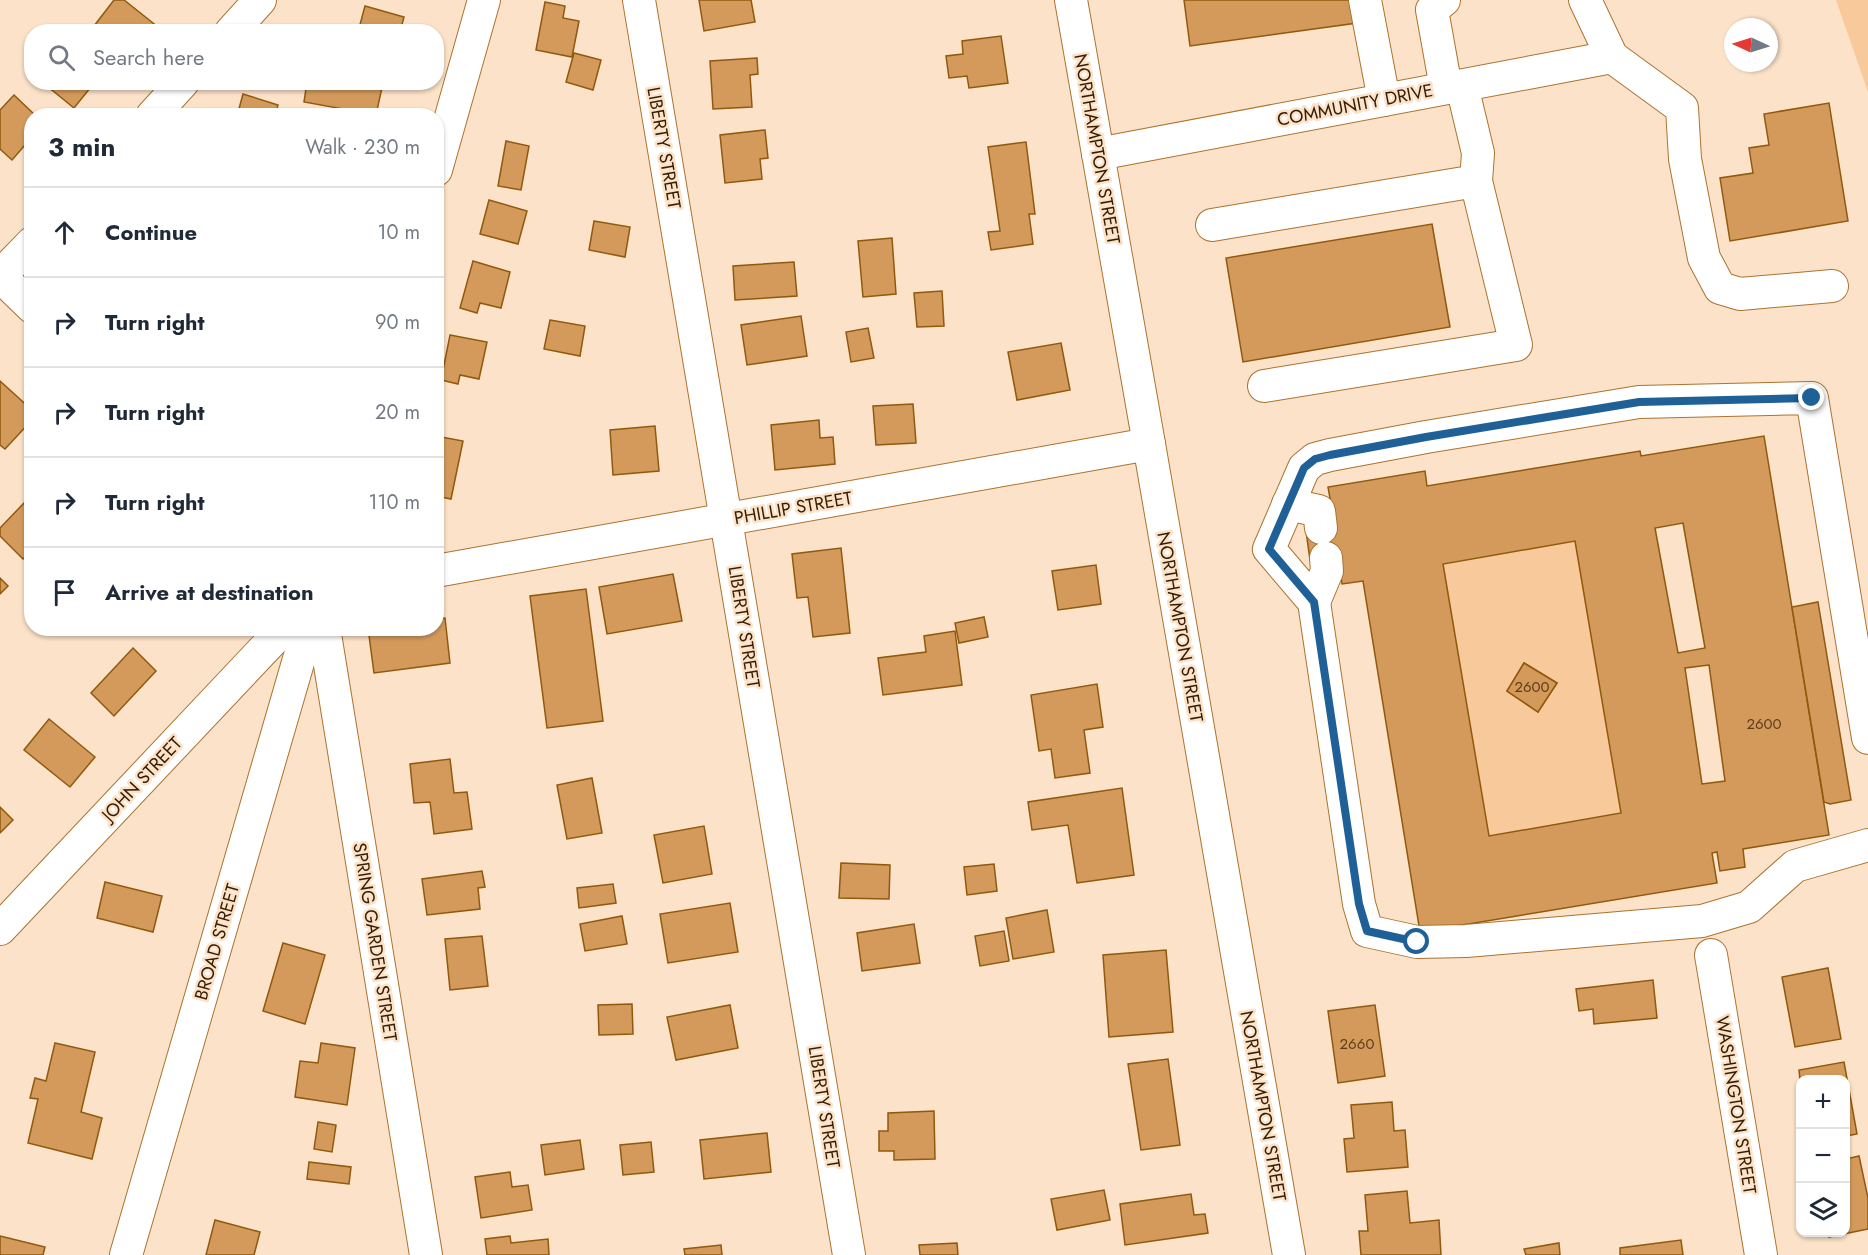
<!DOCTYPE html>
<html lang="en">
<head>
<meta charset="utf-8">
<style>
	body { margin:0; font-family:Jost,sans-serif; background:#f6f6f7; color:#1f2937 }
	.controls { position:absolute; right:18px; bottom:18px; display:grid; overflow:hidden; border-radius:12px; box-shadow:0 2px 4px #0004 }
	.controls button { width:54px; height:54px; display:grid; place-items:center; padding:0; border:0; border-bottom:2px solid #e0e1e3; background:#fff; color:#1f2937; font:30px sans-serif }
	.compass { position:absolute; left:1724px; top:18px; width:54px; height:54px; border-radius:50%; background:#fff; box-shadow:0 2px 4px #0004; rotate:274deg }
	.stop { position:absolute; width:18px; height:18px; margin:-14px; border:4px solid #1f6197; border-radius:50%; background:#fff }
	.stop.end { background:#1f6197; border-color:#fff; box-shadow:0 2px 6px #0008 }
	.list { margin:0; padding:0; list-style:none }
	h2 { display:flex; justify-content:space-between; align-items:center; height:78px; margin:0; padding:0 24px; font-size:26px }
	h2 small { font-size:20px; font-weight:400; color:#747a83 }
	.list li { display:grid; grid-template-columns:39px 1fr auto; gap:18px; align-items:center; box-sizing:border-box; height:90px; padding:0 24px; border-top:2px solid #e0e1e3 }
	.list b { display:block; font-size:22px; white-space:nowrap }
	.list em { font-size:20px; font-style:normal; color:#747a83 }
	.icon { flex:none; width:33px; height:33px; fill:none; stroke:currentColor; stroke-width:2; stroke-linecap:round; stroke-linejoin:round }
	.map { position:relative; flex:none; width:1868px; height:1255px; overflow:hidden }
	.search { position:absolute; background:#fff; box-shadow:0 2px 4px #0004; left:24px; top:24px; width:420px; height:66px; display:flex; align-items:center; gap:15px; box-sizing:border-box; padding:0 21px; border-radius:24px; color:#747a83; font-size:22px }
	.panel { position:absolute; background:#fff; box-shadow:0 2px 4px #0004; left:24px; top:108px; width:420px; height:528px; border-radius:24px }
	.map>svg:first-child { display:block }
</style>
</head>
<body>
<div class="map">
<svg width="1868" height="1255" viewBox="0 0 1868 1255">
	<rect width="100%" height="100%" fill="#fbe2c8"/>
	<g fill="#f8ca9b">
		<polygon points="1836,0 1868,0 1868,92"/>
		<polygon points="1575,541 1621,813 1489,836 1443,564"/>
	</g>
	<g fill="#d49a5c" stroke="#90590d" stroke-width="1.5" fill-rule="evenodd">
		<polygon points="114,0 124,0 163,31 101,32 94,26"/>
		<polygon points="699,0 751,0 755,22 704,31"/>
		<polygon points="1184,0 1354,0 1357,23 1190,46"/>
		<polygon points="545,2 565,6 563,18 579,21 572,57 536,50"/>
		<polygon points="365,6 404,17 400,32 358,32"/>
		<polygon points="1001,36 1008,83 969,88 967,76 949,78 946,56 963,54 962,41"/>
		<polygon points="574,53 601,60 593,90 566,82"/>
		<polygon points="757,58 758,74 750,75 752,107 713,109 710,61"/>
		<polygon points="42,82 95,82 74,108"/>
		<polygon points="307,82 383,83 376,115 304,102"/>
		<polygon points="243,94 278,105 275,116 237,116"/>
		<polygon points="14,95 36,116 32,116 32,137 12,160 0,149 0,110"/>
		<polygon points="1829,103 1848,221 1730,241 1720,178 1753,173 1749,148 1769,145 1764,114"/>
		<polygon points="765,130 768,158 760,159 762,179 725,183 720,135"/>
		<polygon points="506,141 529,146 521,190 498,186"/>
		<polygon points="1026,142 1035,214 1029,214 1033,244 991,250 988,232 1000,231 988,147"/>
		<polygon points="489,200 527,211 518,244 480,234"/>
		<polygon points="594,221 630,227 625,257 589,250"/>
		<polygon points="1432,224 1450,327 1243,362 1226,258"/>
		<polygon points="892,238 896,294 863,297 858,241"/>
		<polygon points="473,261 510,272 501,308 480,303 477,313 460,308"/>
		<polygon points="794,262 797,296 735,300 733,266"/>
		<polygon points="942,291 944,326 917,327 914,293"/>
		<polygon points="801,316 807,356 747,365 741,325"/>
		<polygon points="550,320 585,326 580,356 544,349"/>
		<polygon points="868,328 874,358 851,362 846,332"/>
		<polygon points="450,335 487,342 479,379 460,375 458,384 441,380"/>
		<polygon points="1061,343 1070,390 1017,400 1008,352"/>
		<polygon points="0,381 32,410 32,420 5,449 0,445"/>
		<polygon points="913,404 916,443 876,445 873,406"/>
		<polygon points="819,420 820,438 833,437 835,464 775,470 771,425"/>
		<polygon points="655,426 659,471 613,475 610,430"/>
		<polygon points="436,436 463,441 451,499 436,496"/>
		<path d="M1764,436L1829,835L1743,849L1745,867L1720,871L1717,852L1712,853L1717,883L1420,932L1363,581L1342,584L1338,556L1310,560L1306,531L1335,526L1328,487L1425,471L1427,486L1640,451L1641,456ZM1683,523L1705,648L1678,653L1655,528ZM1575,541L1621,813L1489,836L1443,564ZM1709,665L1725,781L1702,784L1685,668Z"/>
		<polygon points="24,503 32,510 32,550 23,559 0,536 0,528"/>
		<polygon points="841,548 850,633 813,637 808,597 797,598 792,554"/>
		<polygon points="1096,565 1101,604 1058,610 1052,571"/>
		<polygon points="673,574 682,621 607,634 599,587"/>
		<polygon points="0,578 8,586 0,594"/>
		<polygon points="586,589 603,721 547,728 530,596"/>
		<polygon points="1818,602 1851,800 1830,804 1824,802 1792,607"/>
		<polygon points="984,617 988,637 959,643 955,623"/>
		<polygon points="445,618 450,663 374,673 368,628 436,628 436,619"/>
		<polygon points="955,631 962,685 883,695 878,658 926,652 924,636"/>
		<polygon points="133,648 156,671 114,716 91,693"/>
		<polygon points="1524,663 1557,683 1538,712 1507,691"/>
		<polygon points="1524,663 1557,683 1538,712 1507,691"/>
		<polygon points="1097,684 1103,727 1084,730 1090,773 1055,778 1051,749 1039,751 1031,695"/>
		<polygon points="49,719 95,757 70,787 24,750"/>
		<polygon points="450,759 454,793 467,792 472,829 434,834 430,802 414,803 410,764"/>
		<polygon points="592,778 602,833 567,839 557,785"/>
		<polygon points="1122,788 1134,875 1077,883 1068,825 1032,830 1028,802"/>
		<polygon points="0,807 13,820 0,833"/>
		<polygon points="704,826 712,874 663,883 654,835"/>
		<polygon points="841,863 890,865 889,899 839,898"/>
		<polygon points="994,864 997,891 967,895 964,867"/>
		<polygon points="482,871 485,887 478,888 480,909 427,915 422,879"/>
		<polygon points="105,882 162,896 153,932 97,918"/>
		<polygon points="613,884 616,903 579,908 577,888"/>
		<polygon points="730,903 738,952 668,963 660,914"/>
		<polygon points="1047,910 1054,952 1013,959 1006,918"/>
		<polygon points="622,916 627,944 585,951 580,924"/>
		<polygon points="914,924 920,963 862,971 857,933"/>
		<polygon points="1004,931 1009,961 980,966 975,936"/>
		<polygon points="482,936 488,986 450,990 445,939"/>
		<polygon points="283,943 325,955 305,1024 263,1011"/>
		<polygon points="1166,950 1173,1032 1109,1037 1103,955"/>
		<polygon points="1828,968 1841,1039 1795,1047 1782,977"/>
		<polygon points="1653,980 1657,1018 1594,1024 1593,1009 1579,1011 1576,989"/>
		<polygon points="632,1004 633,1034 599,1035 598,1005"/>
		<polygon points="730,1005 738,1048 676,1060 667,1017"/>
		<polygon points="1375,1005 1385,1076 1338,1083 1328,1011"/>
		<polygon points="55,1043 95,1052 81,1112 102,1118 92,1159 28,1143 38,1099 30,1098 35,1078 46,1081"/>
		<polygon points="321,1043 355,1048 347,1105 295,1097 300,1061 318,1063"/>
		<polygon points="1168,1059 1180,1145 1141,1150 1128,1064"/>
		<polygon points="1844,1062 1857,1134 1846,1136 1846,1080 1800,1080 1799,1070"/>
		<polygon points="1392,1102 1394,1131 1405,1130 1408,1167 1347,1172 1344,1139 1354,1138 1351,1105"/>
		<polygon points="934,1111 935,1159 894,1160 894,1151 879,1151 879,1131 888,1131 888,1113"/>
		<polygon points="318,1122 336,1125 332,1152 314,1149"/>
		<polygon points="767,1133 771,1172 704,1179 700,1140"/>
		<polygon points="580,1140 584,1169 545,1175 541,1145"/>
		<polygon points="651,1142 654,1172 623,1175 620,1145"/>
		<polygon points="1859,1156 1868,1198 1868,1229 1829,1237 1829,1232 1846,1232 1846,1159"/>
		<polygon points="309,1162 351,1167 349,1184 307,1179"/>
		<polygon points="510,1172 512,1187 528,1185 532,1210 481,1218 475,1177"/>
		<polygon points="1104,1190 1110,1220 1057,1230 1051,1199"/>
		<polygon points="1407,1191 1410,1223 1439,1220 1441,1255 1361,1255 1359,1231 1368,1231 1365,1195"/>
		<polygon points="1191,1194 1194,1215 1205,1214 1208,1233 1125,1245 1120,1204"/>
		<polygon points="215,1220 260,1232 254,1255 206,1255"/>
		<polygon points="0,1236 45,1247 43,1255 0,1255"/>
		<polygon points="510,1236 511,1243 548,1239 549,1255 487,1255 485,1239"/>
		<polygon points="1681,1240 1683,1255 1620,1255 1620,1248"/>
		<polygon points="957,1243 958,1255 920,1255 919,1245"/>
		<polygon points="1559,1243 1560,1255 1526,1255 1524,1249"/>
		<polygon points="721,1245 722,1255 685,1255 684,1249"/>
	</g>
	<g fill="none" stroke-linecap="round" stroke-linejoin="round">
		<defs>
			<g id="minor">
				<polyline points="639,0 849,1255"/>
				<polyline points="1071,0 1149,444 1289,1255"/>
				<polyline points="1365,0 1384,100"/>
				<polyline points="1444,0 1432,10 1446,88"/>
				<polyline points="1585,0 1612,57 1682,108 1685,159 1704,258 1720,288 1740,294 1832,286"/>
				<polyline points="231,32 260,0"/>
				<polyline points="152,116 183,82"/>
				<polyline points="1098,154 1612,57"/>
				<polyline points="436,170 484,0"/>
				<polyline points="1212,225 1476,181 1478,153 1462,86"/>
				<polyline points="0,276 32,243"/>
				<polyline points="0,276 32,307"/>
				<polyline points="1264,386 1516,345 1476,181"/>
				<polyline points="1288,504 1319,511 1321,528"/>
				<polyline points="436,571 1149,444"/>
				<polyline points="1314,602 1327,571 1326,558"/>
				<polyline points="324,628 426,1255"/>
				<polyline points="1868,738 1812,398 1639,402 1426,437 1330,455 1315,459 1304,468 1269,549 1314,602 1359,904 1367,931 1417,942 1466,941 1702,921 1749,907 1795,866 1868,845"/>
				<polyline points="0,929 284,628"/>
				<polyline points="1711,955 1761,1255"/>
				<polyline points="126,1255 308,628"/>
			</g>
		</defs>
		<use href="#minor" stroke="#ac7330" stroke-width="34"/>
		<use href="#minor" stroke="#fff" stroke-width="32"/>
	</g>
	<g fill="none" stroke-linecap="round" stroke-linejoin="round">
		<polyline stroke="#1f6197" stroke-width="8" points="1417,942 1367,931 1359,904 1314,602 1269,549 1304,468 1315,459 1330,455 1426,437 1639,402 1812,398"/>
	</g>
	<g text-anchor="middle" stroke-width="5" stroke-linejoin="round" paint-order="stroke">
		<g font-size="15" fill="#5c3c18">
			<text x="1532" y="692">2600</text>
			<text x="1764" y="729">2600</text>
			<text x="1357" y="1049">2660</text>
		</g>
		<g font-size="18" fill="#341d02" stroke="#fbe2c8">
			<text transform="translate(1355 105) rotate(-11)" y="6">COMMUNITY DRIVE</text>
			<text transform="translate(664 148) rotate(80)" y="6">LIBERTY STREET</text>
			<text transform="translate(1097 149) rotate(80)" y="6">NORTHAMPTON STREET</text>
			<text transform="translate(793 508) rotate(-10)" y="6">PHILLIP STREET</text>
			<text transform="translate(744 627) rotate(81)" y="6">LIBERTY STREET</text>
			<text transform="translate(1180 627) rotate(80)" y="6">NORTHAMPTON STREET</text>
			<text transform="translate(142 779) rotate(-47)" y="6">JOHN STREET</text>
			<text transform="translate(217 942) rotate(-74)" y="6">BROAD STREET</text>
			<text transform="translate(375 942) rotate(81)" y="6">SPRING GARDEN STREET</text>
			<text transform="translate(1736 1105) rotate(81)" y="6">WASHINGTON STREET</text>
			<text transform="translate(1263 1106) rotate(80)" y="6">NORTHAMPTON STREET</text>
			<text transform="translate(824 1107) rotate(81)" y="6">LIBERTY STREET</text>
		</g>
	</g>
</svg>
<div class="controls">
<button>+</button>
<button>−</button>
<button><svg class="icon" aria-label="layers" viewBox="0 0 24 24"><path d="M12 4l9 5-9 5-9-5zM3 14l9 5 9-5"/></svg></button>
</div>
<svg class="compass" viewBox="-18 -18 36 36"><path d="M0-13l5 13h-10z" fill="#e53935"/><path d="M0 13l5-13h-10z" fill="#747a83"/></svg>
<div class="stop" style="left:1417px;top:942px"></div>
<div class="stop end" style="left:1812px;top:398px"></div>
<div class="search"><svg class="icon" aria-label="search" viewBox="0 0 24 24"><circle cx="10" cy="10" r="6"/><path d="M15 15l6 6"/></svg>Search here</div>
<section class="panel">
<h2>3 min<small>Walk · 230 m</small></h2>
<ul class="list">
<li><svg class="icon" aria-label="ahead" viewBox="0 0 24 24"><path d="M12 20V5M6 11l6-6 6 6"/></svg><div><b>Continue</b></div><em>10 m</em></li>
<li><svg class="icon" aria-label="right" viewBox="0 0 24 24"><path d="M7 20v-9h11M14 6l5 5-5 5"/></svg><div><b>Turn right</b></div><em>90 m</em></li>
<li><svg class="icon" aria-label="right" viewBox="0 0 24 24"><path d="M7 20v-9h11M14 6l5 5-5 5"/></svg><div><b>Turn right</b></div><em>20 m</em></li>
<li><svg class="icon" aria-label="right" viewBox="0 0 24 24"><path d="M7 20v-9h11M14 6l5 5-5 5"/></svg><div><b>Turn right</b></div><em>110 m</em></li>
<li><svg class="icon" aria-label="arrive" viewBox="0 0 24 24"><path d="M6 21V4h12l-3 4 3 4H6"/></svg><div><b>Arrive at destination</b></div></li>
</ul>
</section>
</div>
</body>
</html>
